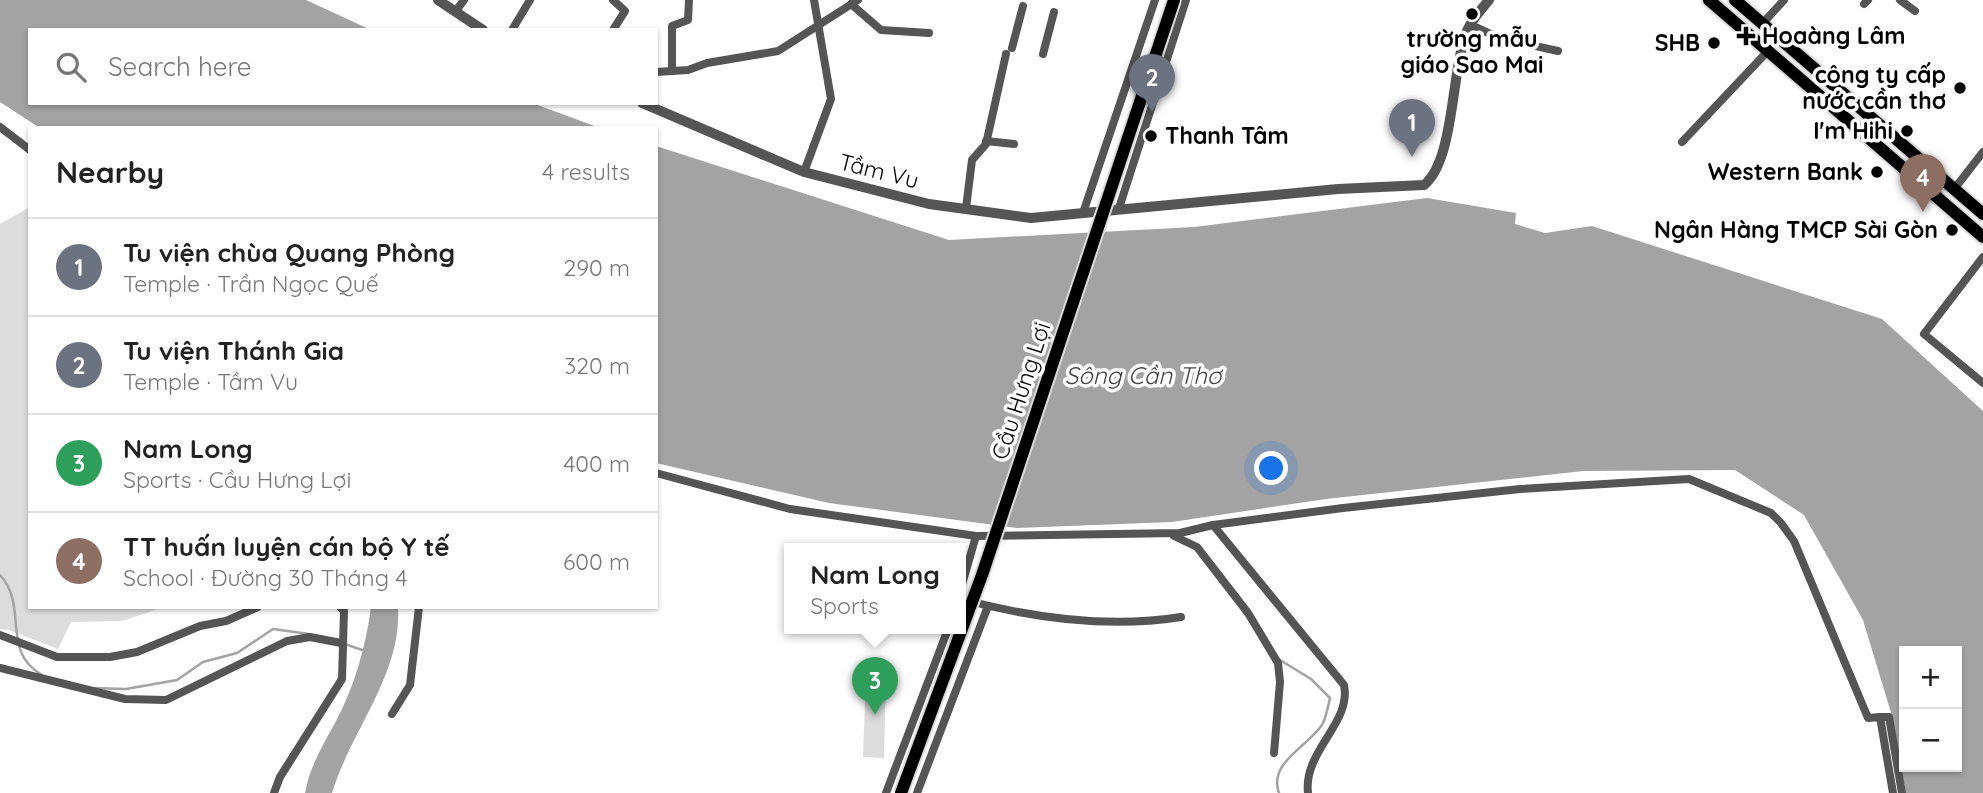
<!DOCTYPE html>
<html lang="en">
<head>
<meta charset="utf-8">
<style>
	body { margin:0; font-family:Quicksand,sans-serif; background:#f6f6f6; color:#222 }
	.controls { position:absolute; right:21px; bottom:21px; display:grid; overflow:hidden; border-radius:0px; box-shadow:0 2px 5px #0004 }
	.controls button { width:63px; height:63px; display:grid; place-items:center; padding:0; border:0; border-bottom:2px solid #e0e0e0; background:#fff; color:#222; font:35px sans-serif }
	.you { position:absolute; left:1272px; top:469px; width:24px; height:24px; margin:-18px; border:5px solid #fff; border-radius:50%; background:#1a73e8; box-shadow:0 0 0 10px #1a73e833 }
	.badge { display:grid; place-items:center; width:46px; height:46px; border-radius:50%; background:#000; color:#fff; font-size:23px; font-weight:700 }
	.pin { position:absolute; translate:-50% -58px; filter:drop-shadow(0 2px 4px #0008) }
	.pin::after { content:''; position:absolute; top:37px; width:24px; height:21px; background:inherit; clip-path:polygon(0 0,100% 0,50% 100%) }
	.popup { position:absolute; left:784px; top:543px; width:182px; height:91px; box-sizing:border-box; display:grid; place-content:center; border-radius:0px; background:#fff; filter:drop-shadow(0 2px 5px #0005); font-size:23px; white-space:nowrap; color:#767676 }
	.popup b { font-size:26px; color:#222 }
	.popup::after { content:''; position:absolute; left:50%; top:100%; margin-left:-14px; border:14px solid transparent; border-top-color:#fff }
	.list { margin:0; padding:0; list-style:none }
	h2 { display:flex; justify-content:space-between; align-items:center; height:91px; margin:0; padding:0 28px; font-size:30px }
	h2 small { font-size:23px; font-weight:400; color:#767676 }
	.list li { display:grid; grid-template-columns:46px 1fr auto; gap:21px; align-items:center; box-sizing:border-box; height:98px; padding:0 28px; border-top:2px solid #e0e0e0 }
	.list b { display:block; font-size:26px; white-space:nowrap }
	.list p { margin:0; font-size:23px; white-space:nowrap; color:#767676 }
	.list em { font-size:23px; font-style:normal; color:#767676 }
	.icon { flex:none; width:38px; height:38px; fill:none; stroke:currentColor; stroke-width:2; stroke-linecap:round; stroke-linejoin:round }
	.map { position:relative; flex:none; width:1983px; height:793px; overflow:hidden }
	.search { position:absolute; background:#fff; box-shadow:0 2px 5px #0004; left:28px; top:28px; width:630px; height:77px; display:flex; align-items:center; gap:18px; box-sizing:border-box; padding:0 24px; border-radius:0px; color:#767676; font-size:26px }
	.panel { position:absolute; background:#fff; box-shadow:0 2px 5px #0004; left:28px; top:126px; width:630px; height:483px; border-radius:0px }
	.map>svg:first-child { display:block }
</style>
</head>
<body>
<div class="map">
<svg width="1983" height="793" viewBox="0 0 1983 793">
	<rect width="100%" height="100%" fill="#fff"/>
	<g fill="#dcdcdc">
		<polygon points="30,207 30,607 165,607 122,621 71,622 58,649 9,630 0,629 0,224"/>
		<polygon points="866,671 886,672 884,758 863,757"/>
	</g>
	<g fill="#a3a3a3" fill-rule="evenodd">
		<polygon points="0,0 306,0 371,30 30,30 30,103 532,103 600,128 40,128 0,102"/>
		<path d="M656,146L949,240L1194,227L1427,198L1516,213L1515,224L1545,233L1592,226L1882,319L1983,411V793H1906L1892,716L1863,620L1804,515L1735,470L1583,471L1326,499L1172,522L1017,528L829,503L656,463ZM1904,651H1957V767H1904Z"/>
		<path d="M371,607H398C402,675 351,730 332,793H305C310,766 322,747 335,723C354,688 366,646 371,607Z"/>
	</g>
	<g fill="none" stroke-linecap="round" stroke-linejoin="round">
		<g stroke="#a3a3a3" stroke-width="2.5">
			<path d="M0,575C29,606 0,651 42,675"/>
			<polyline points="345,644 362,650"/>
			<polyline points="93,688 126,689 177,680 203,662 237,653 273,629 309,634"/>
			<path d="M1279,793C1268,763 1307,747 1322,725C1326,718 1328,707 1330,698L1311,679L1280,660"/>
		</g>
		<defs>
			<g id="primary">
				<polyline points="1709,0 1983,237"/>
				<polyline points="1735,0 1983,214"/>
			</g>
		</defs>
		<use href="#primary" stroke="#dbdbdb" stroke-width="16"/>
		<g stroke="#555" stroke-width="8">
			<polyline points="613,0 625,11 613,30"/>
			<polyline points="1900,0 1915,11"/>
			<polyline points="851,4 881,30 929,33"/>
			<polyline points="1864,4 1868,0"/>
			<polyline points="455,12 464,0"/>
			<polyline points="1763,23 1784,0"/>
			<polyline points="1471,25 1499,38 1558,51"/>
			<polyline points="512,30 530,0"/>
			<polyline points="1012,48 1023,6"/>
			<polyline points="1043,54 1054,12"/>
			<polyline points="672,71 672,26 688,20 689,0"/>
			<polyline points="656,72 688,70 707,63 778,51 858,0"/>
			<polyline points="0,127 30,150"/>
			<polyline points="986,141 1014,144"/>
			<polyline points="1682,142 1767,52"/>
			<polyline points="804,172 831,99 814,0"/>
			<polyline points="1955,188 1983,152"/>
			<polyline points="966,208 972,160 986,144 1006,54"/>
			<polyline points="1119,208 1186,0"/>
			<polyline points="1083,213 1155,0"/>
			<polyline points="1983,257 1924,334 1983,383"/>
			<polyline points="656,473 790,509 976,536 1180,533 1213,525 1343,508 1520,489 1689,479 1771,513 1781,523 1794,541 1868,718 1880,717 1893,793"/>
			<path d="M1213,525L1344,685C1352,723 1303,751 1308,793"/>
			<polyline points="1174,536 1197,547 1248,613 1278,663 1280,682 1274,753"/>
			<polyline points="961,588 976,536"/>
			<path d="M961,599C1032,618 1107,629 1181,617"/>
			<polyline points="0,635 57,657 110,657 137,652 200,626 226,621 258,607"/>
			<polyline points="0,668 125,699 166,700 287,641 310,637 341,643"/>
			<polyline points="392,714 410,685 419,607"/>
			<polyline points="1880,717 1889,717 1902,793"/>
			<polyline points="274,793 280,777 342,679 344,611 340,607"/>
			<polyline points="886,793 948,629"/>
			<polyline points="917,793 988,606"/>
		</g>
		<g stroke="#555" stroke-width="10">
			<polyline points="438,0 483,30"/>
			<path d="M642,103L804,172L929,204L1031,218L1338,189L1424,185C1455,160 1451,69 1467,31C1471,20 1482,9 1489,0"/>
		</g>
		<use href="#primary" stroke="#000" stroke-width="12"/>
		<defs>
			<polyline id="trunk-bridge" points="901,793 982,575 1174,0"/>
		</defs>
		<use href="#trunk-bridge" stroke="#dbdbdb" stroke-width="16" stroke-linecap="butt"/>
		<use href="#trunk-bridge" stroke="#000" stroke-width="12"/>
	</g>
	<g fill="#000" stroke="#fff" stroke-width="2.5">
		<circle cx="1472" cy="14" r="7"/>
		<path d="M1742.5 25.5h7v7h7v7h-7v7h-7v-7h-7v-7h7z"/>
		<circle cx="1714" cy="43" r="7"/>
		<circle cx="1960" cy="88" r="7"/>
		<circle cx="1907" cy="131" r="7"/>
		<circle cx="1151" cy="136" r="7"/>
		<circle cx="1877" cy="172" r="7"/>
		<circle cx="1952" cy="230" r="7"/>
	</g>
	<g text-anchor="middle" stroke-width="7" stroke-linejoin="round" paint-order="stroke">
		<g font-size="23" font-weight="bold" fill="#000" stroke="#fff" text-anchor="end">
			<text x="1762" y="44" text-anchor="start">Hoaàng Lâm</text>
			<text x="1472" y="47" text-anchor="middle">trường mẫu<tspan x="1472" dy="26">giáo Sao Mai</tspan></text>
			<text x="1700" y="51">SHB</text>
			<text x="1946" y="83">công ty cấp<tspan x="1946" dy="26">nước cần thơ</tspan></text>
			<text x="1893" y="139">I'm Hihi</text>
			<text x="1165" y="144" text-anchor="start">Thanh Tâm</text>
			<text x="1863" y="180">Western Bank</text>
			<text x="1938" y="238">Ngân Hàng TMCP Sài Gòn</text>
		</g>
		<g font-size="23" fill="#000" stroke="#fff">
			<text transform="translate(879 171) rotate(14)" y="8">Tầm Vu</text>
			<text transform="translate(1021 391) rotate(-72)" y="8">Cầu Hưng Lợi</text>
		</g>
		<g font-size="24" font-style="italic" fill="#444" stroke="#fff">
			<text x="1143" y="384">Sông Cần Thơ</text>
		</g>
	</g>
</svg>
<div class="controls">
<button>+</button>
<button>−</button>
</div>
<div class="you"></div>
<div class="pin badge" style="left:1412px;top:157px;background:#6b7280">1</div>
<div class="pin badge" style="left:1152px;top:112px;background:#6b7280">2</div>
<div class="pin badge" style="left:875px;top:715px;background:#2e9e5b">3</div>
<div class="popup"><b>Nam Long</b>Sports</div>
<div class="pin badge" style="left:1923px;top:212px;background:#8d6e63">4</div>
<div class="search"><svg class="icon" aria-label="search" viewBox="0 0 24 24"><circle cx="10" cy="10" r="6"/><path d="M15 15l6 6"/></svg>Search here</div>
<section class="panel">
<h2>Nearby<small>4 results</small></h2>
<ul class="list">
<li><span class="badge" style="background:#6b7280">1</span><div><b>Tu viện chùa Quang Phòng</b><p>Temple · Trần Ngọc Quế</p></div><em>290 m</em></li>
<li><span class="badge" style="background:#6b7280">2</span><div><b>Tu viện Thánh Gia</b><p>Temple · Tầm Vu</p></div><em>320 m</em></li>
<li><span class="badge" style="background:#2e9e5b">3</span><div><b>Nam Long</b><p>Sports · Cầu Hưng Lợi</p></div><em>400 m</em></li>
<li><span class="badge" style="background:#8d6e63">4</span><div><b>TT huấn luyện cán bộ Y tế</b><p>School · Đường 30 Tháng 4</p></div><em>600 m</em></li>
</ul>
</section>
</div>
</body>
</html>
